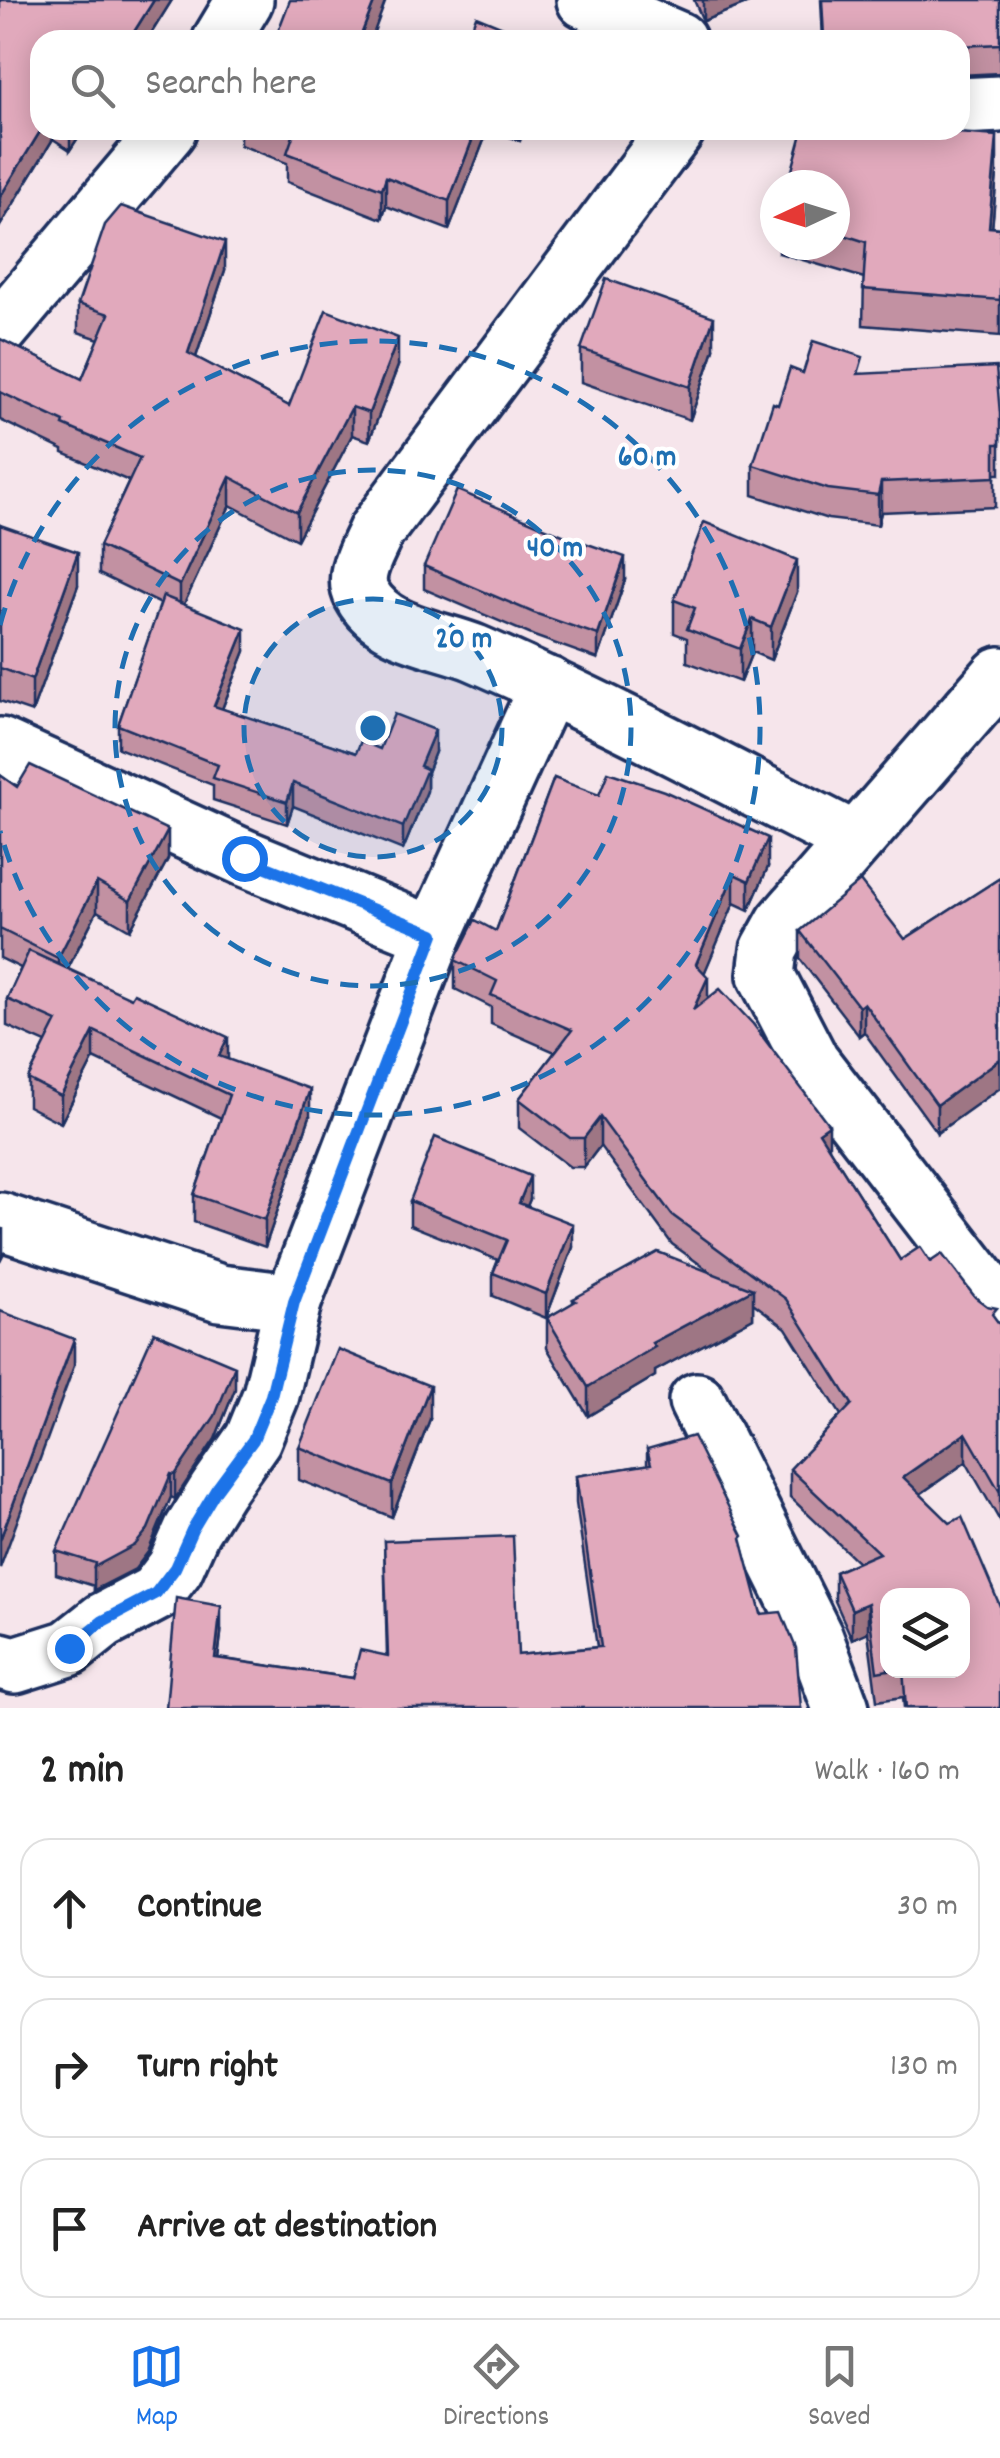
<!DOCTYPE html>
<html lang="en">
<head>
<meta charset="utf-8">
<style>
	body { margin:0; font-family:Dekko,sans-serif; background:#f2f2f2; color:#222 }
	.controls { position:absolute; right:30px; bottom:30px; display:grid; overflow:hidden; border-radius:20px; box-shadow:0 5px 25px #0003 }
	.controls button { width:90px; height:90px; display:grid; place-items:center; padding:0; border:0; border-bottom:2px solid #e0e0e0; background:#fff; color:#222; font:50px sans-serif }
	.compass { position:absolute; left:760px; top:170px; width:90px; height:90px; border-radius:50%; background:#fff; box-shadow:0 5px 25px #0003; rotate:266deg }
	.stop { position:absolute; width:30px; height:30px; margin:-22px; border:8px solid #1a73e8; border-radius:50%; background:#fff }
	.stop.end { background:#1a73e8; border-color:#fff; box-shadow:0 2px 10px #0008 }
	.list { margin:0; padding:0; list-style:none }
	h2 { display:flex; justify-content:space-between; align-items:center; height:130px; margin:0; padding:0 40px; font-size:42px }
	h2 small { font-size:32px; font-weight:400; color:#767676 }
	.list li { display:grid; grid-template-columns:65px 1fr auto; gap:30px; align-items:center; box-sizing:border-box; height:140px; margin:0 20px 20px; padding:0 20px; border:2px solid #e0e0e0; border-radius:30px }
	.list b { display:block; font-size:38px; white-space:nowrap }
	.list em { font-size:32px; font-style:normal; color:#767676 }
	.icon { flex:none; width:55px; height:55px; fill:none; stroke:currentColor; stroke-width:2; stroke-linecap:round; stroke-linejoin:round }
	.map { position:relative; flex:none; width:1000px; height:1708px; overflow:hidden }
	.search { position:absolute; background:#fff; box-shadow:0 5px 25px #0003; left:30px; right:30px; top:30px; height:110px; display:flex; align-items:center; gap:25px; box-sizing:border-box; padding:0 35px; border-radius:30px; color:#767676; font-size:38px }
	.sheet { height:610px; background:#fff }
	nav { display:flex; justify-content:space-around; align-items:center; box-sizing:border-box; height:140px; border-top:2px solid #e0e0e0; background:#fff; font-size:28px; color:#767676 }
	nav a { display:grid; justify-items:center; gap:5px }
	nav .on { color:#1a73e8 }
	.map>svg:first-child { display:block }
</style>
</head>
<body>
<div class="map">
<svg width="1000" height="1708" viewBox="0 0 1000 1708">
	<rect width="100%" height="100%" fill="#f6e5eb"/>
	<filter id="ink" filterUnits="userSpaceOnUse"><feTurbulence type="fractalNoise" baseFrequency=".01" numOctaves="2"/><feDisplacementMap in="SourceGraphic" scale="20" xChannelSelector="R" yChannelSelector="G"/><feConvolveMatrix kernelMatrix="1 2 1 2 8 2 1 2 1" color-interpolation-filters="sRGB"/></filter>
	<g filter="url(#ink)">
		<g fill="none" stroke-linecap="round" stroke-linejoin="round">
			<defs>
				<g id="minor">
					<polyline points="585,0 678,40"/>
					<polyline points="221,40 245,0"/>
					<polyline points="960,106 1000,104"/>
					<path d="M676,130L376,531C368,550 351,575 362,595C383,634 439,638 475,653C604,709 728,776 854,840"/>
					<polyline points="0,329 168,130"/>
					<polyline points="1000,675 784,923 769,950 766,975 811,1062 1000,1307"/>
					<polyline points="0,746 245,858 434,935"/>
					<polyline points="0,1221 220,1293 293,1302"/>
					<polyline points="697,1401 815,1638 841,1708"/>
					<polyline points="0,1661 15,1665 69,1648 103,1621 156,1593 175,1568 192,1530 217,1490 253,1439 271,1395 293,1302 434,935 548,685"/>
				</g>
			</defs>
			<use href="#minor" stroke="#1b2f5e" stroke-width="62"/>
			<use href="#minor" stroke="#fff" stroke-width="55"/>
		</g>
		<g fill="#c291a2" stroke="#1b2f5e" stroke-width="2.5" fill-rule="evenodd">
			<polygon points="0,0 172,0 147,40 40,40 40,130 83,130 70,150 53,139 0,226"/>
			<polygon points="694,0 756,0 703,21"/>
			<polygon points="821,0 1000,0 1000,73 960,75 960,40 823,40"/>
			<polygon points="240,130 488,130 449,230 386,206 382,219 287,182 287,163 240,145"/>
			<polygon points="492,130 524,130 520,141"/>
			<polygon points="997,173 992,227 1000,228 1000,336 863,325 864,278 779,253 779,245 835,245 835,185"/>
			<polygon points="225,270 196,357 289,406 398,366 369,441 352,435 297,540 230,505 184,604 245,651 222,709 356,753 380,749 435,752 427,772 427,791 403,850 293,806 287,824 213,800 213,785 118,748 118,725 161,604 99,574 99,546 129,481 63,453 63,450 0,420 0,339 82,379 99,339 78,332 78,304"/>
			<polygon points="581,349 714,349 690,420 581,382"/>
			<polygon points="803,373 863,374 1000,414 1000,474 995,474 995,507 881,512 878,525 828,519 753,495 753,465"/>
			<polygon points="0,525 78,585 32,712 0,701"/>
			<polygon points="424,566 625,580 598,659 534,636 424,589"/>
			<polygon points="797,592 771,660 752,652 740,682 687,662 687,638 674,633 674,600"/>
			<polygon points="0,775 17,787 168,859 130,930 97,911 68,969 228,1060 310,1116 265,1247 194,1222 194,1195 221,1118 94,1058 61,1123 28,1106 28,1079 46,1043 7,1026 7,999 21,968 0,958"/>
			<path d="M554,778L768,867L749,910L734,903L704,973L708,999L829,1148L900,1260L930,1262L975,1297L1000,1325V1521L966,1462L920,1494L1000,1708H904L903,1697L877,1701L868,1632L852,1639L835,1601V1572L858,1562L790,1497V1469L841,1415L786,1328L753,1303V1318L655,1371V1376L588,1416L547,1348V1318L573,1303V1299L712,1273L672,1244L600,1146L584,1167H570L519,1128V1099L555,1052L491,1024V1007L455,989V960L496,931ZM888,1596L962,1670H888Z"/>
			<polygon points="1000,878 937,1133 864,1032 859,1036 800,959 800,931 905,939"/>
			<polygon points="530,1199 527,1206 573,1247 546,1318 493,1296 493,1273 498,1260 410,1225 410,1201"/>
			<polygon points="235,1389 215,1439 175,1499 171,1497 148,1552 135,1569 94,1590 94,1586 56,1574 56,1551"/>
			<polygon points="430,1419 392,1517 299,1480 299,1447"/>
			<polygon points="647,1449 743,1547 761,1614 801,1708 166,1708 221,1634 218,1658 353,1678 387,1656 384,1541 518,1655 597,1647 576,1503 576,1476 647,1465"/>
		</g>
		<g fill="#9e7684" stroke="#1b2f5e" stroke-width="2.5">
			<polygon points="154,0 172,0 147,40 132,40 132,35"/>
			<polygon points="375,0 386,0 371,40 359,40"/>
			<polygon points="703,0 756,0 703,21"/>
			<polygon points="41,130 53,130 53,139 0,226 0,197"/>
			<polygon points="70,130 83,130 70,150"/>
			<polygon points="476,130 488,130 449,230 449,201"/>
			<polygon points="997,136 997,173 989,264 989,227"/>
			<polygon points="386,177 386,206 382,219 382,189"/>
			<polygon points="225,242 225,270 188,381 188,353"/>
			<polygon points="714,317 714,349 690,420 690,387"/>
			<polygon points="398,338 398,366 369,441 369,413"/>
			<polygon points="352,407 352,435 297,540 297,512"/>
			<polygon points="230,477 230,505 180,613 180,585"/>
			<polygon points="881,482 881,512 878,525 878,495"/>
			<polygon points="78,552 78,585 32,712 32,680"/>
			<polygon points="625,557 625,580 598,659 598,635"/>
			<polygon points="797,560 797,592 771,660 771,627"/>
			<polygon points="752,619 752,652 740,682 740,649"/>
			<polygon points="245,629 245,651 214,729 214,706"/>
			<polygon points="435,730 435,752 427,772 427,791 403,850 403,827 420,766"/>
			<polygon points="293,783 293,806 287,824 287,802"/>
			<polygon points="168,830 168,859 130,930 130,901"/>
			<polygon points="768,838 768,867 749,910 749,881"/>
			<polygon points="734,874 734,903 696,993 696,964"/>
			<polygon points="97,882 97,911 58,987 58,958"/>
			<polygon points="708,977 708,1006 693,1010"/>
			<polygon points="864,1003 864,1032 859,1036 859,1007"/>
			<polygon points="94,1031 94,1058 61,1123 61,1096"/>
			<polygon points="228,1037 228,1065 219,1056"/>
			<polygon points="1000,1059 1000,1088 937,1133 937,1105"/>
			<polygon points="310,1089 310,1116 265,1247 265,1220"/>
			<polygon points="600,1117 600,1146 584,1167 584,1138"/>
			<polygon points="829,1125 829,1154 819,1132"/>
			<polygon points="530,1176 530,1199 519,1226 519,1203"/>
			<polygon points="573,1224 573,1247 546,1318 546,1294"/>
			<polygon points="3,1228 3,1255 0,1261 0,1234"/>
			<polygon points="753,1289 753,1318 655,1371 655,1376 588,1416 588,1387 652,1343"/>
			<polygon points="74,1339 74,1366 0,1568 0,1540"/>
			<polygon points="235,1366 235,1389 215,1439 175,1499 175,1475"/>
			<polygon points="430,1386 430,1419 392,1517 392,1484"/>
			<polygon points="966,1433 966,1462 903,1506 903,1477"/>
			<polygon points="171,1474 171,1497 148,1552 135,1569 94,1590 94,1567"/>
			<polygon points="868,1603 868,1632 852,1639 852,1610"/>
			<polygon points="221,1606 221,1634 215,1685 215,1658"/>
		</g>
		<g fill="#e1a9bc" stroke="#1b2f5e" stroke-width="2.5">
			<polygon points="0,0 154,0 132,35 126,32 121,40 40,40 41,130 0,197"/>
			<polygon points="290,0 375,0 359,40 268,40 271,32 277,34"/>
			<polygon points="822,0 1000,0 1000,44 960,46 960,40 872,40 872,35 824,37"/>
			<polygon points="476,16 535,40 467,40"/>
			<polygon points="277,130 476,130 449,201 386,177 382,189 287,153 293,136"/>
			<polygon points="803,130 918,130 997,136 989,227 1000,228 1000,300 863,289 866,242 835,232 835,185 788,185"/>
			<polygon points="121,206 225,242 188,353 289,406 326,310 398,338 369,413 352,407 297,512 230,477 180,585 99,546 140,458 63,425 64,422 0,392 0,339 82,379 109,314 78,304 105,225"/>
			<polygon points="606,279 714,317 690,387 581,349"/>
			<polygon points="813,341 863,357 858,374 996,367 1000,414 1000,444 995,444 995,477 881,482 878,495 828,489 753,465 773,403 778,405 790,368 803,373"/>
			<polygon points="457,490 565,536 625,557 598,635 534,613 424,566"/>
			<polygon points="704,522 797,560 771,627 752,619 740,649 687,629 695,608 674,600"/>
			<polygon points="0,525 78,552 32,680 0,668"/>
			<polygon points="163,596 245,629 214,706 356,753 361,741 380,749 394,714 435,730 420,766 427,769 403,827 293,783 287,802 213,778 218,765 118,725"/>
			<polygon points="30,765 168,830 130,901 97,882 58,958 0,929 0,775 17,787"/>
			<polygon points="608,772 664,791 768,838 749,881 734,874 696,964 708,977 693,1010 720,989 753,1024 829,1125 819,1132 900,1260 920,1247 930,1262 942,1254 975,1297 987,1306 997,1308 992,1314 1000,1325 1000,1492 966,1433 903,1477 950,1523 962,1517 1000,1606 1000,1708 906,1708 903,1670 962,1670 962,1596 888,1596 888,1670 877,1672 868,1603 852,1610 835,1572 879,1553 790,1469 852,1404 786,1299 672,1215 600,1117 584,1138 570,1138 519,1099 572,1030 491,995 497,981 455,960 475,920 496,931 554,778 599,795"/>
			<polygon points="1000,878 1000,1059 937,1105 864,1003 859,1007 800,931 860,881 905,939"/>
			<polygon points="29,951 131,998 134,993 228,1037 219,1056 310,1089 265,1220 194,1195 229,1095 94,1031 61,1096 28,1079 57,1021 7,999"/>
			<polygon points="435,1137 530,1176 519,1203 573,1224 546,1294 493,1273 507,1240 410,1201"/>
			<polygon points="658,1252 753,1289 652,1343 655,1347 588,1387 547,1318 576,1301 573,1299"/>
			<polygon points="0,1311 74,1339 0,1540"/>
			<polygon points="154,1332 235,1366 215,1416 175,1475 171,1474 148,1529 135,1545 94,1567 95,1563 56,1551"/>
			<polygon points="338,1349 430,1386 392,1484 299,1447"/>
			<polygon points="693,1436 743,1536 741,1538 761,1614 781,1612 796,1648 801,1708 166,1708 176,1598 221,1606 215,1658 353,1678 360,1650 388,1656 384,1541 513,1536 518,1655 601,1647 576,1476 651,1464 647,1449"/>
		</g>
	</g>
	<g fill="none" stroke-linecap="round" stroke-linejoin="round" filter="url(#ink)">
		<polyline stroke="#1a73e8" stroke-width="12" points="69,1648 103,1621 156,1593 175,1568 192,1530 216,1490 253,1440 271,1396 294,1302 434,934 244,858"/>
	</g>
	<circle cx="373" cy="728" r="129" fill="#1f6fb2" fill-opacity=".12"/>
	<g fill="none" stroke="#1f6fb2" stroke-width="5" stroke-dasharray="18 12">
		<circle cx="373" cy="728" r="129"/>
		<circle cx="373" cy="728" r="258"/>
		<path d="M0 625A387 387 0 1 1 0 831"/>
	</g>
	<circle cx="373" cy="728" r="15" fill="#1f6fb2" stroke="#fff" stroke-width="5"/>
	<g font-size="30" text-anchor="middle" font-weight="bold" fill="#1f6fb2" stroke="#fff" stroke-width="8" stroke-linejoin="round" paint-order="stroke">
		<text x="647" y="465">60 m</text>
		<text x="555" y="556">40 m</text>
		<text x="464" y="647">20 m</text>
	</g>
</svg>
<div class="controls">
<button><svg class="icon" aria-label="layers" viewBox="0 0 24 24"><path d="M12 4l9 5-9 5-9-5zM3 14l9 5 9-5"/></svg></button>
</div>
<svg class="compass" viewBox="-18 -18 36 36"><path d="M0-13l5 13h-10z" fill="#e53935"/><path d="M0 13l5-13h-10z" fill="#767676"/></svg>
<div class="stop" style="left:244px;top:858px"></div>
<div class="stop end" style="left:69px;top:1648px"></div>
<div class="search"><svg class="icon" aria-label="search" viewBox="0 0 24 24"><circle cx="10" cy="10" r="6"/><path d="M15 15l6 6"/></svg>Search here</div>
</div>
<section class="sheet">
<h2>2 min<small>Walk · 160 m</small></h2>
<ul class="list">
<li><svg class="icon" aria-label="ahead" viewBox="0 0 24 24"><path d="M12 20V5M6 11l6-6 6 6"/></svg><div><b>Continue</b></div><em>30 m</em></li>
<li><svg class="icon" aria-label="right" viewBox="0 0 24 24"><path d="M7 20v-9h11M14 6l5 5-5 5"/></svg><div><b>Turn right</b></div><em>130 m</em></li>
<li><svg class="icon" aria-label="arrive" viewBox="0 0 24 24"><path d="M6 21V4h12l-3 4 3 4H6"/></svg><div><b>Arrive at destination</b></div></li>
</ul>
</section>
<nav>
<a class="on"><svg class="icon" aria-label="map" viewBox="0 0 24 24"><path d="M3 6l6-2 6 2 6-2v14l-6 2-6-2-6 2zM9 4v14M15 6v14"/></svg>Map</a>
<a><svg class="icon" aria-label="directions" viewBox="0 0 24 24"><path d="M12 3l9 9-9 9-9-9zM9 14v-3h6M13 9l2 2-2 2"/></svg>Directions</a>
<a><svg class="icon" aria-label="saved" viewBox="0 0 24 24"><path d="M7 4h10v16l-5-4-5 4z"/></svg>Saved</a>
</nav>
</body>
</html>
